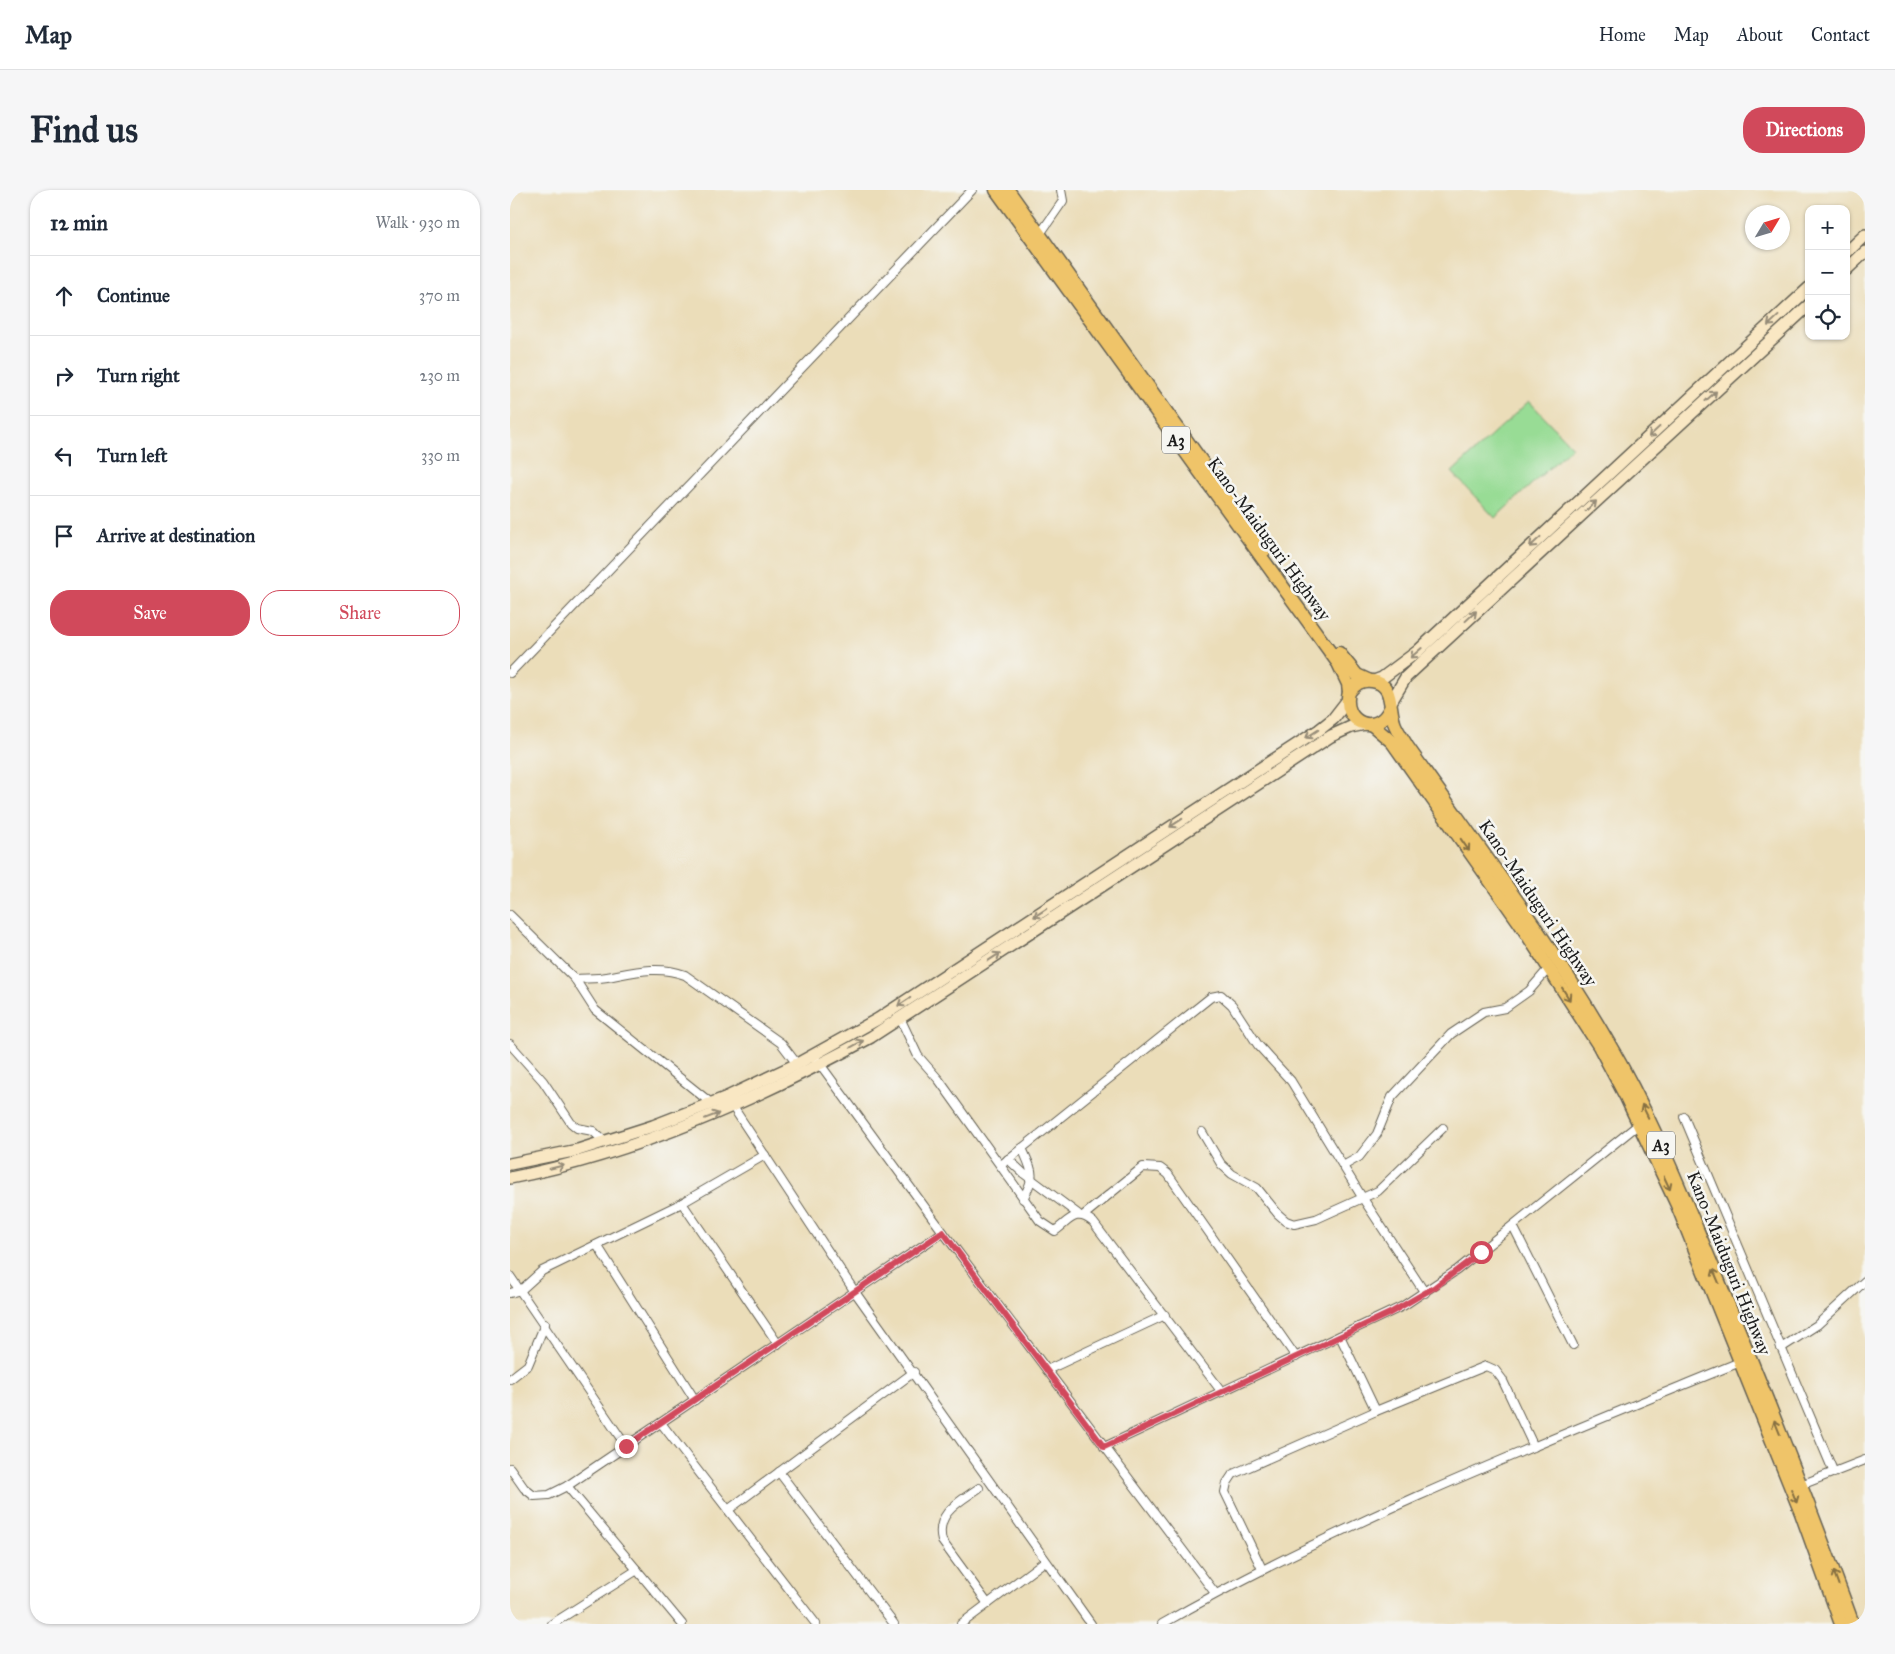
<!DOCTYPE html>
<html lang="en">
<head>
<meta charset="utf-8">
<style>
	body { margin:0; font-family:"IM FELL Great Primer",serif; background:#f6f6f7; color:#1f2937 }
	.controls { position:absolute; right:15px; top:15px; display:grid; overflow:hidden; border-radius:10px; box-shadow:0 1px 4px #0004 }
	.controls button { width:45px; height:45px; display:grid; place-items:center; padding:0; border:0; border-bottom:1px solid #e0e1e3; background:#fff; color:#1f2937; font:25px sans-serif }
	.compass { position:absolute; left:1235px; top:15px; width:45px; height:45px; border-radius:50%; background:#fff; box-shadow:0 1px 4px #0004; rotate:52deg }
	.stop { position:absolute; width:15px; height:15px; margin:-11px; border:4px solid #d1495b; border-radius:50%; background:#fff }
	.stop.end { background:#d1495b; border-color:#fff; box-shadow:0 1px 5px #0008 }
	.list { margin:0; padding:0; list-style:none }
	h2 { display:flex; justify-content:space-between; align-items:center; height:65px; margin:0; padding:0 20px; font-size:21px }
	h2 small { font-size:16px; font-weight:400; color:#747a83 }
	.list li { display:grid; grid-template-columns:32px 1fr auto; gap:15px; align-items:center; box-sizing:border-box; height:80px; padding:0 20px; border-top:1px solid #e0e1e3 }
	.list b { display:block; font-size:19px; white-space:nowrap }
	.list em { font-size:16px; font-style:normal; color:#747a83 }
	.actions { display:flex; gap:10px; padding:15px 20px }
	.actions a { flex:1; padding:11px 0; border:1px solid #d1495b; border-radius:20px; text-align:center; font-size:18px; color:#d1495b }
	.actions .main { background:#d1495b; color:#fff }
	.icon { flex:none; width:28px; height:28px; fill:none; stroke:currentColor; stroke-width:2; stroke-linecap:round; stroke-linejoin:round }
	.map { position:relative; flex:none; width:1355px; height:1434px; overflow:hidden; border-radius:20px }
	header { display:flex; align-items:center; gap:30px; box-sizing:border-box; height:70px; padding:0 25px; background:#fff; border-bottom:1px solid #e0e1e3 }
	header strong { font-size:24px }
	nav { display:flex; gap:28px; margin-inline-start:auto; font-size:18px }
	.intro { display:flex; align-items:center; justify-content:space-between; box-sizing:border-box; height:120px; padding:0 30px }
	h1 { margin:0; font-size:35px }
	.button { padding:12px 22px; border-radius:20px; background:#d1495b; color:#fff; font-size:18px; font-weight:700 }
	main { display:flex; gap:30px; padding:0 30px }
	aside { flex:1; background:#fff; border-radius:20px; box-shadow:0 1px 4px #0004 }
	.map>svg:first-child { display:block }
</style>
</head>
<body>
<header>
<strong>Map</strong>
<nav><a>Home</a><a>Map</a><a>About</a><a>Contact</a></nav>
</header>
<div class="intro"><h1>Find us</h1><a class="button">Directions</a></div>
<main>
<aside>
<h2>12 min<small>Walk · 930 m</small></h2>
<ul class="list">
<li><svg class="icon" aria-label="ahead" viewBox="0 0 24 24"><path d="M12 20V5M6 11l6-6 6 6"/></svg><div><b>Continue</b></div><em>370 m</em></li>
<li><svg class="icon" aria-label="right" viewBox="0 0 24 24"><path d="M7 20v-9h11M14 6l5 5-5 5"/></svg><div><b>Turn right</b></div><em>230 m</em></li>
<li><svg class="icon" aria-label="left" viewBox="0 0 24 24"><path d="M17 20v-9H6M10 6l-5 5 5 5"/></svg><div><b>Turn left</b></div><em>330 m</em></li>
<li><svg class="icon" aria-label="arrive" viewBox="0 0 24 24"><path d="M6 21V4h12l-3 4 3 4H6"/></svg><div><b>Arrive at destination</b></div></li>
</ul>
<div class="actions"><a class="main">Save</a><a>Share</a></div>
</aside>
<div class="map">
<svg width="1355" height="1434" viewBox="0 0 1355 1434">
	<rect width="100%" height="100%" fill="#f6f6f2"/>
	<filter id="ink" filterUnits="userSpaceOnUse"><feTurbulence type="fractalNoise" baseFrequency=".02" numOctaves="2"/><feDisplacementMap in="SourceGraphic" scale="10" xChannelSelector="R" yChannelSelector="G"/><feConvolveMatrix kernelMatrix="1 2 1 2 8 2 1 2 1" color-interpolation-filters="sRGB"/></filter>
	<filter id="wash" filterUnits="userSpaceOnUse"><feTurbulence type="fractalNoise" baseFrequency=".0096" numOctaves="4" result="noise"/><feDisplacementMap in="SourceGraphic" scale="20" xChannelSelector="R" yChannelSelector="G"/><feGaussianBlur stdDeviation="1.12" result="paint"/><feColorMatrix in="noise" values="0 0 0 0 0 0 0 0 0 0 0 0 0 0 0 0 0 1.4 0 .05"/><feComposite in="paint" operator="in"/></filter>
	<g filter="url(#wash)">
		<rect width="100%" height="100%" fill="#ebddb9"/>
		<polygon fill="#98dc95" stroke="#5a7c58" points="1019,211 1062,257 985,328 942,282"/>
	</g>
	<g filter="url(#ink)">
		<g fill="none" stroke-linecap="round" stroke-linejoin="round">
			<defs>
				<g id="minor">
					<polyline points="530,44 553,11 551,0"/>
					<polyline points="0,483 462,0"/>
					<polyline points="0,725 65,789 85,820 201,913"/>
					<path d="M65,789C75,788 86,789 97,787C124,782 148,775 175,785L271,853L287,874"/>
					<path d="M390,828L408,866L429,890L530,1031L545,1041C560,1030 566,1018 583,1032L712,1202"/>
					<polyline points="0,854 33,891 61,933 67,938 83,941 95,952"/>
					<polyline points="307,870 433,1042 705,1403"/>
					<polyline points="223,917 345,1102 581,1434"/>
					<polyline points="1174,927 1324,1283"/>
					<polyline points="692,942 711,974 722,984 747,998 768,1024 776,1031 784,1034 806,1029 868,1001 933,938"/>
					<path d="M512,958C523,983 526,984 513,1009"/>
					<polyline points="498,969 513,983 568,1024"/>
					<polyline points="491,975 701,807 711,805 722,815 748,855 781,891 852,1007 915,1103"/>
					<polyline points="833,976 849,967 867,944 882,907 941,844 974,822 995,818 1019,801 1039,778"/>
					<polyline points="172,1013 268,1154"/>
					<polyline points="574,1025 633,977 650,978 658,984 786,1167"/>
					<polyline points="1003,1036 1063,1155"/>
					<polyline points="87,1055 185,1210"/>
					<polyline points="0,1086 116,1256"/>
					<polyline points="0,1103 11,1100 32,1081 172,1013 255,965"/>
					<polyline points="830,1146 866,1221"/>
					<polyline points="1271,1158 1307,1135 1355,1091"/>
					<polyline points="537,1180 655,1125"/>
					<polyline points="0,1189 18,1175 35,1134"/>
					<polyline points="151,1233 306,1434"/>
					<polyline points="594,1257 893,1116 947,1080 1129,934"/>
					<polyline points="0,1278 14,1298 24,1306 39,1305 57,1296 433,1042"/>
					<polyline points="269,1282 384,1434"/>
					<polyline points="1291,1295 1355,1270"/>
					<polyline points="57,1296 172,1434"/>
					<path d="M469,1298C449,1312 425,1323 432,1351L478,1414"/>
					<polyline points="218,1320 404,1182"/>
					<polyline points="752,1379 715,1302 717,1293 723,1284 866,1221 976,1176 985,1180 992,1189 1024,1257"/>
					<polyline points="42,1434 127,1380"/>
					<polyline points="451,1434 535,1371"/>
					<path d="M652,1434C836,1329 1034,1252 1230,1172"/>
				</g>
				<g id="secondary">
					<polyline points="1336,63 1355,45"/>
					<polyline points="1336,80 1355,62"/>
					<polyline points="864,491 872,488 908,461 1299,98"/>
					<polyline points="881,512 896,487 1299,115"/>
					<polyline points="0,974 68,960 143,936 215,908 287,874 368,829 809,540 823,529 837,511"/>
					<path d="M0,988C128,963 247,909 361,847L821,546L841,537L855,534"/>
				</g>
				<g id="trunk">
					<polyline points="486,0 828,473 838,494 839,502"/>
					<polyline points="498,0 755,360"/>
					<polyline points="829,463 847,485 858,490"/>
					<path d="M880,518C868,547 831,534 839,502C845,495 851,489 862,491C885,494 878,519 885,535C888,542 893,549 897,556C965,653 1038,748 1098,852C1141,925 1172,1004 1205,1082C1253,1198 1300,1315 1343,1434"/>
					<polyline points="861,534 882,552 1009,732 1089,856 1116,907 1167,1015 1291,1323 1331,1434"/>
				</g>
			</defs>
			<use href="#minor" stroke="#646053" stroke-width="10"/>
			<use href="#secondary" stroke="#646053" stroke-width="14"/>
			<use href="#trunk" stroke="#646053" stroke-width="15"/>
			<use href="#minor" stroke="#fff" stroke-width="8"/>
			<use href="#secondary" stroke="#f9e7c3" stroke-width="11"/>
			<use href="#trunk" stroke="#efc469" stroke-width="12"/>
		</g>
		<defs><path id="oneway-shaft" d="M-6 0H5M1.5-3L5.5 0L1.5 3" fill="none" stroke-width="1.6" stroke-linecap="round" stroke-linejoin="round" transform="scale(1.25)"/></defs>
		<g stroke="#968c78">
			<use href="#oneway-shaft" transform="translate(1263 131) rotate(137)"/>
			<use href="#oneway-shaft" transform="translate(1201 206) rotate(-42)"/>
			<use href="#oneway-shaft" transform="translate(1144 242) rotate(137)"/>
			<use href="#oneway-shaft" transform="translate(1081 316) rotate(-43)"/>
			<use href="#oneway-shaft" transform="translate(1025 352) rotate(137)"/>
			<use href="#oneway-shaft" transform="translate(961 426) rotate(-43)"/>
			<use href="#oneway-shaft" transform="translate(906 463) rotate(139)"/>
			<use href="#oneway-shaft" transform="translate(802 544) rotate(147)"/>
			<use href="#oneway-shaft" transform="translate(666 633) rotate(147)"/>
			<use href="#oneway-shaft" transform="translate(530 723) rotate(147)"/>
			<use href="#oneway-shaft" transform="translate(484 767) rotate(-33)"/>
			<use href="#oneway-shaft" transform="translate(394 812) rotate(147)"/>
			<use href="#oneway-shaft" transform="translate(347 854) rotate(-29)"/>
			<use href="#oneway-shaft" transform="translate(202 926) rotate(-21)"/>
			<use href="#oneway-shaft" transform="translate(47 977) rotate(-13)"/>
		</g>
		<g stroke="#867042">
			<use href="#oneway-shaft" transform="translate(955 655) rotate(55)"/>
			<use href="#oneway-shaft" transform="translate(1056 804) rotate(58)"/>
			<use href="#oneway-shaft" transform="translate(1135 921) rotate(-116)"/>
			<use href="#oneway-shaft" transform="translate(1157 993) rotate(65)"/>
			<use href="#oneway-shaft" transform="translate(1206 1086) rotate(-113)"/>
			<use href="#oneway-shaft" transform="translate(1267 1237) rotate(-112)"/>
			<use href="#oneway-shaft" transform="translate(1284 1306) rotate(68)"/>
			<use href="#oneway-shaft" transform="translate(1326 1388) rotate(-110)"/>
		</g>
	</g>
	<g fill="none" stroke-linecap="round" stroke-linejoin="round" filter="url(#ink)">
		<polyline stroke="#d1495b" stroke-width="6" points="116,1256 433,1042 594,1257 880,1123 925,1097 971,1062"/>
	</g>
	<g text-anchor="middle" stroke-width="5" stroke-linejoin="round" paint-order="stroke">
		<g fill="#f6f6f2" stroke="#5d5d5c" stroke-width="1">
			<rect x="652" y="236.5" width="28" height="27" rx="4"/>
			<rect x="1137" y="941.5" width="28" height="27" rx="4"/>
		</g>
		<g font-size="16" font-weight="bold" fill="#1c1c1c">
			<text x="666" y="256">A3</text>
			<text x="1151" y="961">A3</text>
		</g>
		<g font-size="18" fill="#1c1c1c" stroke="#f6f6f2">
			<text transform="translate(759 349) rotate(54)" y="6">Kano-Maiduguri Highway</text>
			<text transform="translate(1028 713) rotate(56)" y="6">Kano-Maiduguri Highway</text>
			<text transform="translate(1219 1073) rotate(68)" y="6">Kano-Maiduguri Highway</text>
		</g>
	</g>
</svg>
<div class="controls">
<button>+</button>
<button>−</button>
<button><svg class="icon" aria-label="locate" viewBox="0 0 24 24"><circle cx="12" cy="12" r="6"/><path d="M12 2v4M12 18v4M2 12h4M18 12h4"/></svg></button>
</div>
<svg class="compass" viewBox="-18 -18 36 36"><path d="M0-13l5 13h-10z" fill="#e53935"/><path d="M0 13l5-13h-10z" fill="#747a83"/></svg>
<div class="stop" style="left:971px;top:1062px"></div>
<div class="stop end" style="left:116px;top:1256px"></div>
</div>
</main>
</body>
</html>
